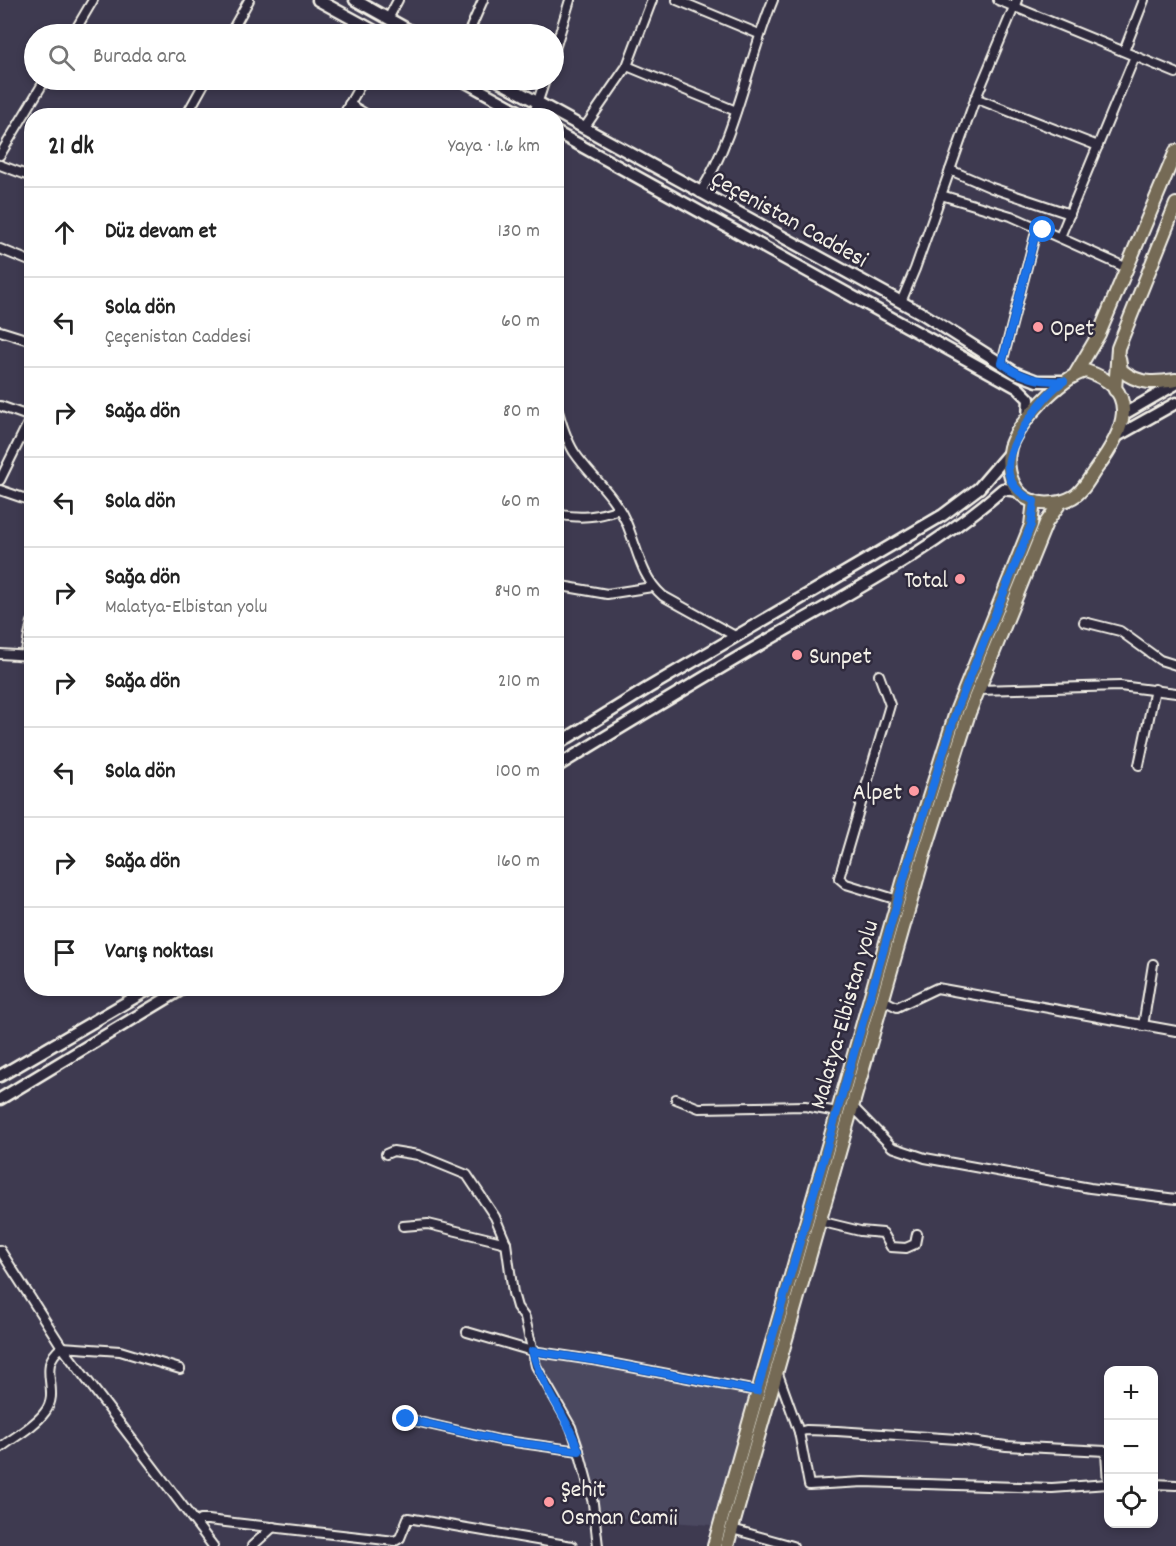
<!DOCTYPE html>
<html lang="tr">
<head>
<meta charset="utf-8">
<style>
	body { margin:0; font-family:Dekko,sans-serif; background:#f2f2f2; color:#222 }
	.controls { position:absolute; right:18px; bottom:18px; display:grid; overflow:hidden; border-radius:12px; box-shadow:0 3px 9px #0003 }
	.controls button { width:54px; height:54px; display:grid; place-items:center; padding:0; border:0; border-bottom:2px solid #e0e0e0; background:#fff; color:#222; font:30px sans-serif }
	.stop { position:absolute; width:18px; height:18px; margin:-14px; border:4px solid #1a73e8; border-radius:50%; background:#fff }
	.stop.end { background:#1a73e8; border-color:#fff; box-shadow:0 2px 6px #0008 }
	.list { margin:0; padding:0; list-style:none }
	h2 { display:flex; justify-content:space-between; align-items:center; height:78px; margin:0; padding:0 24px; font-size:26px }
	h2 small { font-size:20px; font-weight:400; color:#767676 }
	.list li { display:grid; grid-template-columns:39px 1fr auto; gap:18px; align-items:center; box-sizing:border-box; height:90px; padding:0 24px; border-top:2px solid #e0e0e0 }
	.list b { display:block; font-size:22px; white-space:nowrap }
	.list p { margin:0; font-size:20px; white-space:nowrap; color:#767676 }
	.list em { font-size:20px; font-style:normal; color:#767676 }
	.icon { flex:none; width:33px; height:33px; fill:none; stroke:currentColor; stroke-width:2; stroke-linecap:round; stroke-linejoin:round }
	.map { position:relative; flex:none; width:1176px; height:1546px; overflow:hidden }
	.search { position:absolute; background:#fff; box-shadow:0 3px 9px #0003; left:24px; top:24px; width:540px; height:66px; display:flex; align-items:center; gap:15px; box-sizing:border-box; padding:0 21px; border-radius:33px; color:#767676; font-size:22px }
	.panel { position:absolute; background:#fff; box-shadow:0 3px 9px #0003; left:24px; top:108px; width:540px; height:888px; border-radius:24px }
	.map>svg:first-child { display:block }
</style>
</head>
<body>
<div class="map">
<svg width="1176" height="1546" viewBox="0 0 1176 1546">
	<rect width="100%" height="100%" fill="#3e3a50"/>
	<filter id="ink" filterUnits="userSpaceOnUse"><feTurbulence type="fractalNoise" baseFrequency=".0167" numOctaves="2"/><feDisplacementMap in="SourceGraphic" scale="12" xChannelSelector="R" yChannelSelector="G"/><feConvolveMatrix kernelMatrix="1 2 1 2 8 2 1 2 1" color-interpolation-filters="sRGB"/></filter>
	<g filter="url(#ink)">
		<polygon fill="#4b4860" points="543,1357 646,1374 748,1396 751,1403 712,1525 601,1517 585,1453 568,1411 539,1365"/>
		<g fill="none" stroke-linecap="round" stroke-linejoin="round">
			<defs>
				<g id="street">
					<polyline points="677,0 759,34"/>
					<polyline points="998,0 1176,73"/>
					<polyline points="388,19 398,0"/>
					<polyline points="73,34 93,0"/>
					<polyline points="230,34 249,0"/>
					<polyline points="468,34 483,0"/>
					<polyline points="1124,51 1144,0"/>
					<polyline points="554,52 570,0"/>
					<polyline points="627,66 736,111"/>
					<polyline points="975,98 1098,146"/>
					<polyline points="349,104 369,116"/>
					<polyline points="186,116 206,80"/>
					<polyline points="343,116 363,80"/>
					<polyline points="533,116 545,80"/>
					<polyline points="585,127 627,66 652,0"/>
					<polyline points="0,155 45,80"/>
					<polyline points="0,165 32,177"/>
					<polyline points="950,170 992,188 1070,214"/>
					<path d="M700,193C737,134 747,63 773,0"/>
					<polyline points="941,195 1011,216 1127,268"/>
					<polyline points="1060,237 1135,56"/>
					<polyline points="0,249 32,262"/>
					<polyline points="901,302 915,269 973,105 1017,0"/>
					<polyline points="0,331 32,341"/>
					<polyline points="1002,363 1037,228"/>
					<path d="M556,404C560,419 566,439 574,452C591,477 614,494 626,522C638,549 640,576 663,596L735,636"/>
					<polyline points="0,406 31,417"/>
					<polyline points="0,480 32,415"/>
					<polyline points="0,490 32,501"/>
					<path d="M556,514C580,519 597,517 619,509"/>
					<polyline points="556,585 607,594 652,587"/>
					<polyline points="1084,622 1120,631 1160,660 1176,665"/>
					<polyline points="0,654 32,656"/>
					<polyline points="25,656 32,622"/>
					<polyline points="879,675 890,705 839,878 846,884 898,900"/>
					<polyline points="978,690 1120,686 1176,693"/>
					<polyline points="1139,765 1155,689"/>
					<polyline points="883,1000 897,1007 937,988 1176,1031"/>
					<polyline points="1143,1026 1153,964"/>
					<polyline points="676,1099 699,1108 805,1106 837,1112"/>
					<polyline points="852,1106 892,1147 925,1158 1090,1188 1176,1199"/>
					<polyline points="386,1154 393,1151 418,1155 467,1175 495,1217 506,1243 513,1293 517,1307 525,1318 536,1366 571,1427 579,1451 593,1503 598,1546"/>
					<polyline points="819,1221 860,1231 883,1233 891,1247 906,1248 915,1244 917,1234"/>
					<polyline points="403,1226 428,1224 506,1243"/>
					<polyline points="0,1250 62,1347 213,1546"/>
					<polyline points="467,1332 532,1351 599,1361 757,1391"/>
					<polyline points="777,1371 799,1432 809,1485 864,1482 1052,1488 1108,1484"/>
					<polyline points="406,1419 499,1440 579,1451"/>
					<polyline points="799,1432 806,1430 837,1431 957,1439 1006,1446 1106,1451 1108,1484"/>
					<path d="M0,1448C14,1437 35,1426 45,1412C62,1390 35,1367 62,1347L120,1351L180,1369"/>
					<polyline points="1154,1484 1176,1485"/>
					<polyline points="198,1523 200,1520 208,1520 395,1541 400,1538 408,1518 572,1546"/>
					<polyline points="732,1529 793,1546"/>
					<polyline points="252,1546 273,1527"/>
				</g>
				<g id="secondary">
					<polyline points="318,0 380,34"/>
					<polyline points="355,0 416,34"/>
					<polyline points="462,80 527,116"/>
					<polyline points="497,80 923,314 1016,373 1037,381 1064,381"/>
					<polyline points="556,132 1018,388 1029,399 1028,419"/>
					<polyline points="1124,414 1176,384"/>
					<polyline points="1119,435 1176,403"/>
					<polyline points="556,745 648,688 943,515 979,488 1009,453"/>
					<path d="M556,767C633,720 709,674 787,629C862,586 938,546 1003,489L1019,491"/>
					<polyline points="0,1076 151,988"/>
					<polyline points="0,1099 184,988"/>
				</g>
				<g id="primary">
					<path d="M1119,358L1121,370C1139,385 1155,383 1176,380"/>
					<path d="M1086,371C1144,390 1123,433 1096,469C1090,477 1083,492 1073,497C1059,505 1034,507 1021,494C1009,482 1006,463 1010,447C1017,424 1062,376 1086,371Z"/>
					<polyline points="1076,373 1099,334 1176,151"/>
					<polyline points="1115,390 1118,348 1176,204"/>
					<polyline points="714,1546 911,854 957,709 1031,525 1034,501"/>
					<polyline points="727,1546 923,858 969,713 1046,523 1060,503"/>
				</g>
			</defs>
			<use href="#street" stroke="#f4f1e8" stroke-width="12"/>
			<use href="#secondary" stroke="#f4f1e8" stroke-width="15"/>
			<use href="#primary" stroke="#f4f1e8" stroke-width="16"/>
			<use href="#street" stroke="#2f2a3d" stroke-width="8"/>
			<use href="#secondary" stroke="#2f2a3d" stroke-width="10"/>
			<use href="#primary" stroke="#746b55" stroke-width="12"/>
		</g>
	</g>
	<g fill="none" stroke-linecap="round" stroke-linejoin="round" filter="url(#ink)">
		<path stroke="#1a73e8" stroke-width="8" d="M406,1419L499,1440L579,1451C567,1416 542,1387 532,1351L599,1361L757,1391L911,854L957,709L1031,525L1034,501C990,480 1011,444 1032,415C1041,403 1051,389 1064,381C1039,382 1022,378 1002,363L1037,228L1043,230"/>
	</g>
	<g fill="#ff9aa2" stroke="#2f2a3d" stroke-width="2">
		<circle cx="1038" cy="327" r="6"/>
		<circle cx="960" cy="579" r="6"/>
		<circle cx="797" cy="655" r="6"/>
		<circle cx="914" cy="791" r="6"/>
		<circle cx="549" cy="1502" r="6"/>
	</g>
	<g text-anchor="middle" stroke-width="5" stroke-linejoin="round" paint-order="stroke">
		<g font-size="24" fill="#f4f1e8" stroke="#2f2a3d">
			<text transform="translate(790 218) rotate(29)" y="8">Çeçenistan Caddesi</text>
			<text transform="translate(843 1014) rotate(-74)" y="8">Malatya-Elbistan yolu</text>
		</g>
		<g font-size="24" fill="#f4f1e8" stroke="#2f2a3d" text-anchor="start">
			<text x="1050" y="335">Opet</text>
			<text x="948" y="587" text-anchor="end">Total</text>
			<text x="809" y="663">Sunpet</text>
			<text x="902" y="799" text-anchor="end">Alpet</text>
			<text x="561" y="1496">Şehit<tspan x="561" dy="28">Osman Camii</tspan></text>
		</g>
	</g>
</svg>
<div class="controls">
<button>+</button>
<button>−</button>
<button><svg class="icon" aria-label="locate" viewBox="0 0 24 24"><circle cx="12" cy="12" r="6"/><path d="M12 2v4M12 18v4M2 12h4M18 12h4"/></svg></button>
</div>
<div class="stop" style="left:1043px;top:230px"></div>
<div class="stop end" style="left:406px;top:1419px"></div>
<div class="search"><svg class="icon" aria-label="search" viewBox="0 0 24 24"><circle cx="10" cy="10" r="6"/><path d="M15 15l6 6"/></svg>Burada ara</div>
<section class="panel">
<h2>21 dk<small>Yaya · 1.6 km</small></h2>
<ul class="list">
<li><svg class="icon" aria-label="ahead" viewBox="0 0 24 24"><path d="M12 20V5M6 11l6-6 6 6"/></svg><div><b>Düz devam et</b></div><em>130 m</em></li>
<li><svg class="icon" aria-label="left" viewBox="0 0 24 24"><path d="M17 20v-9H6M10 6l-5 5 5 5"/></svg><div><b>Sola dön</b><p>Çeçenistan Caddesi</p></div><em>60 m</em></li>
<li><svg class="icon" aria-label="right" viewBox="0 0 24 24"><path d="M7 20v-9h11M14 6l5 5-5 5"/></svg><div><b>Sağa dön</b></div><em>80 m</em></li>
<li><svg class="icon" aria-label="left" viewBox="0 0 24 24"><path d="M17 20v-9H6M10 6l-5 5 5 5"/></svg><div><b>Sola dön</b></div><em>60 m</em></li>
<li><svg class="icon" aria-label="right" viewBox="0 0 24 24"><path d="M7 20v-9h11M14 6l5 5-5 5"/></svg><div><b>Sağa dön</b><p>Malatya-Elbistan yolu</p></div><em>840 m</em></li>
<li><svg class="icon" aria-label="right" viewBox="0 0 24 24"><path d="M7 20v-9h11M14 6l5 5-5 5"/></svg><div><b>Sağa dön</b></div><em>210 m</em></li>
<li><svg class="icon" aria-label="left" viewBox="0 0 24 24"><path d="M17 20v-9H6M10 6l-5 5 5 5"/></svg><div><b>Sola dön</b></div><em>100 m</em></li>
<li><svg class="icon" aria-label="right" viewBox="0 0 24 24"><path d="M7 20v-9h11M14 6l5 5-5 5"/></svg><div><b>Sağa dön</b></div><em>160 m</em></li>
<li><svg class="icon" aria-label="arrive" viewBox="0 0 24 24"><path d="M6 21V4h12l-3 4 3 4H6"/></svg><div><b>Varış noktası</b></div></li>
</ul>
</section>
</div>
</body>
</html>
